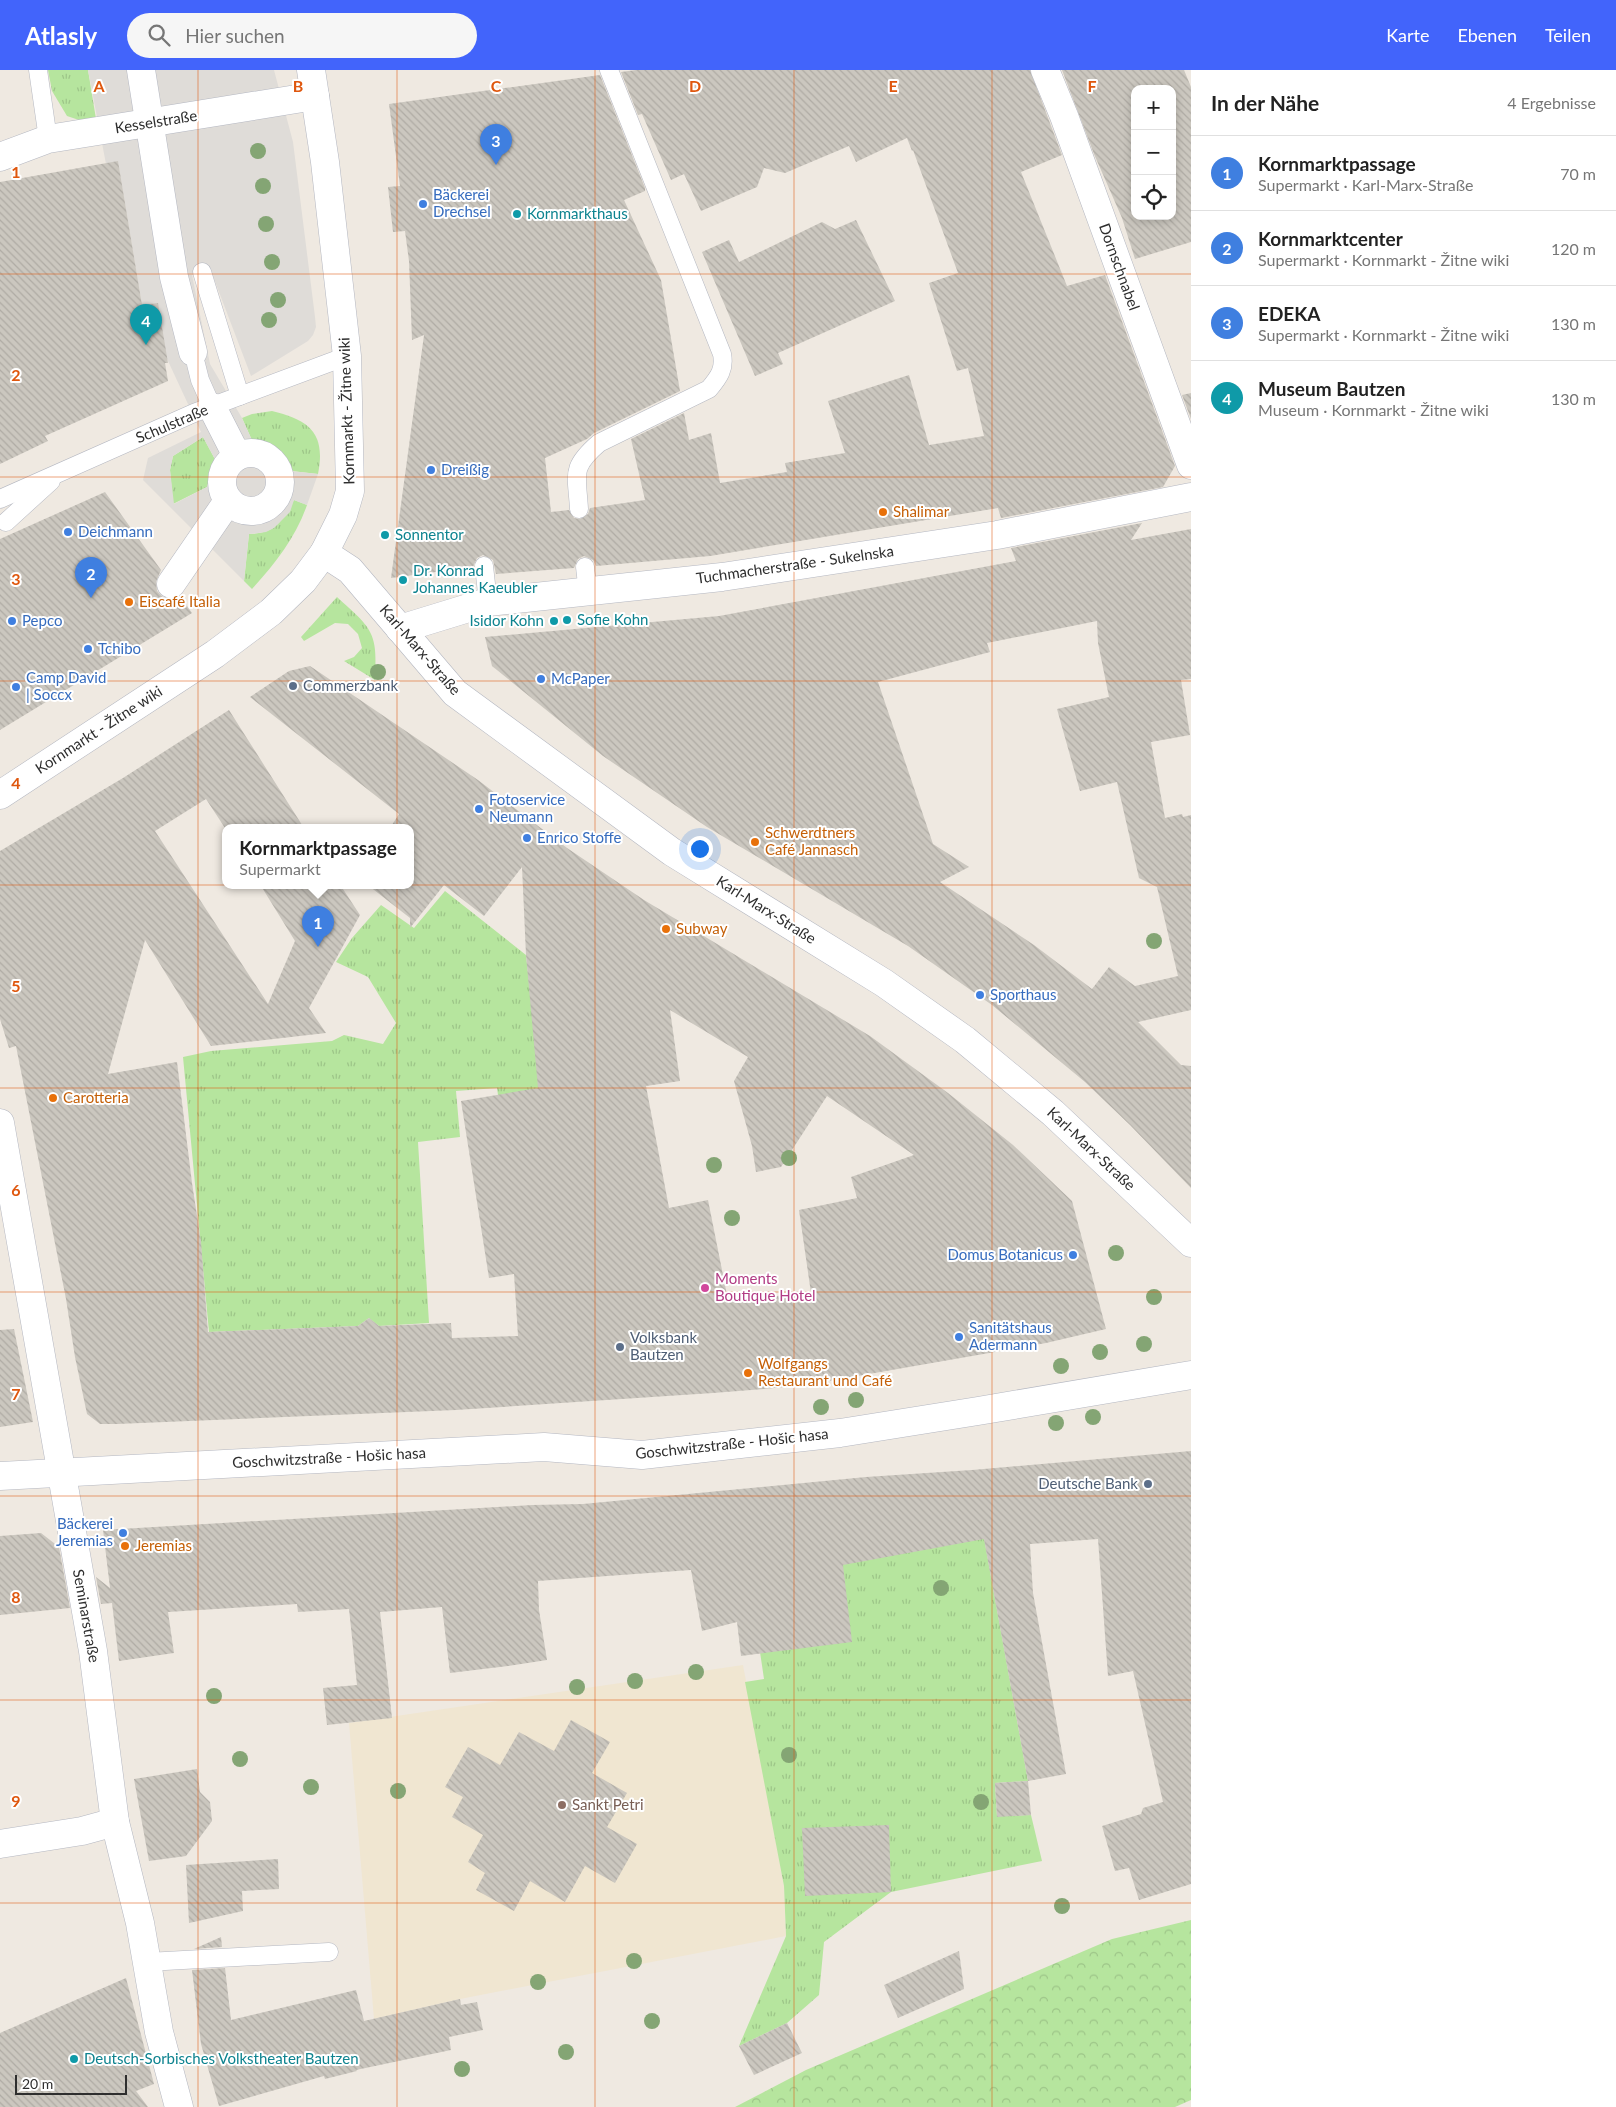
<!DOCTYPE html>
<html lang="de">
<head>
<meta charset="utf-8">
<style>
	body { margin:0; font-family:Lato,sans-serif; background:#f6f6f6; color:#222 }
	.controls { position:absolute; right:15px; top:15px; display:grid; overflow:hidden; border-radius:10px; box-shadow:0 2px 8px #0003 }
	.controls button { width:45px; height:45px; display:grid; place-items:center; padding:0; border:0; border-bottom:1px solid #e0e0e0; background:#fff; color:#222; font:25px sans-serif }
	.scale { position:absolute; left:15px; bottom:12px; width:112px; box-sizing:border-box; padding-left:5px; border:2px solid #2e2e2e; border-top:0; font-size:14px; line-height:18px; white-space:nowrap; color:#2e2e2e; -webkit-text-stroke:4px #fff; paint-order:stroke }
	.you { position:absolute; left:699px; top:778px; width:18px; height:18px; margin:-12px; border:4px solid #fff; border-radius:50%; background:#1a73e8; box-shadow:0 0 0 8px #1a73e833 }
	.badge { display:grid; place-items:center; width:32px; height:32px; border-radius:50%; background:#4264fb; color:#fff; font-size:16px; font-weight:700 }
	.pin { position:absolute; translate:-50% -41px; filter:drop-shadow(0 1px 2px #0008) }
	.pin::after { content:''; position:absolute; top:26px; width:18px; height:15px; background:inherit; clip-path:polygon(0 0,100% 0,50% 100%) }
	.popup { position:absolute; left:222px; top:754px; width:192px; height:65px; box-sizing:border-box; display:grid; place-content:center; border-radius:10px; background:#fff; filter:drop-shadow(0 1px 4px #0005); font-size:16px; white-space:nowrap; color:#767676 }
	.popup b { font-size:19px; color:#222 }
	.popup::after { content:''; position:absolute; left:50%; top:100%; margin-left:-10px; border:10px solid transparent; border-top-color:#fff }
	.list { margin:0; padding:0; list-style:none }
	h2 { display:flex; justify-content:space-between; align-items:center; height:65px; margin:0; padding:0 20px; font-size:21px }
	h2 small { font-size:16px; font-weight:400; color:#767676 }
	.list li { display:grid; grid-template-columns:32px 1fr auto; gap:15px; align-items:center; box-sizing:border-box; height:75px; padding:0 20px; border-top:1px solid #e0e0e0 }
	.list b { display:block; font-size:19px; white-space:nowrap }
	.list p { margin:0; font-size:16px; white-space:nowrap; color:#767676 }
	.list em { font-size:16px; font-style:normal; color:#767676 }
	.icon { flex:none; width:28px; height:28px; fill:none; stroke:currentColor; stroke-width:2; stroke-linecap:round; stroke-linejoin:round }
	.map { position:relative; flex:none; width:1191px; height:2037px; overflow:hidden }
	header { display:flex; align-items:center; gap:30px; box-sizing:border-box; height:70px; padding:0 25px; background:#4264fb; color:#fff }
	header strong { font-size:24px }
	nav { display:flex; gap:28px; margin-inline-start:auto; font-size:18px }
	.search { width:350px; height:45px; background:#f6f6f6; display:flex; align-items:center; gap:12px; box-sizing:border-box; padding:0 18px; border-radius:28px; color:#767676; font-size:19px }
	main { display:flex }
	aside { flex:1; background:#fff }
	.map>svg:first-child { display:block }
</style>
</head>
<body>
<header>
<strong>Atlasly</strong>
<div class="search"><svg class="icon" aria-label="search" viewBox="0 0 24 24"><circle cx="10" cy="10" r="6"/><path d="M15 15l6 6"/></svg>Hier suchen</div>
<nav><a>Karte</a><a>Ebenen</a><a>Teilen</a></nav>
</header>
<main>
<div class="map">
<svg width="1191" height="2037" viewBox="0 0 1191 2037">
	<defs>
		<pattern id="grass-tufts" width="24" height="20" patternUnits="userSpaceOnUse" patternTransform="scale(1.25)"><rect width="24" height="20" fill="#b6e59e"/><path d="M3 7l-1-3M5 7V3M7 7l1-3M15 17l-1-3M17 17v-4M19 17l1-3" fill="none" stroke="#9dc588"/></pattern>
		<pattern id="park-crowns" width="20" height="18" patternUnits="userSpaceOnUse" patternTransform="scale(1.25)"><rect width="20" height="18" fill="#b6e59e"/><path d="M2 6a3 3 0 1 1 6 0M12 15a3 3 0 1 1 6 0" fill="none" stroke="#9dc588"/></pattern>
		<pattern id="building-back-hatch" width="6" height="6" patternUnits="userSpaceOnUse" patternTransform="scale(1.25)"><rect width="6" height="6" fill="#cbc7bf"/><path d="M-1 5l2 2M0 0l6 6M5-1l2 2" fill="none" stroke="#afaba4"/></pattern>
	</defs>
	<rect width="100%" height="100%" fill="#efe9e1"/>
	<polygon fill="#f0e6d1" points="743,1595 784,1816 786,1866 460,1929 374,1949 349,1653"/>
	<g fill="url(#grass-tufts)">
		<polygon points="48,0 88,0 96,49 79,50 67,46 52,21"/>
		<path d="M272,341C310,350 326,364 318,404L291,401C282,387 271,379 255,377L242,348L252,344Z"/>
		<polygon points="203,367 217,393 211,403 207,417 173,434 170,400 173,386"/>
		<path d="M294,430L307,435C296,467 275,494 252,519L244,511L249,464C276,463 281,452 294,430Z"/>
		<path d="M337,527C372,559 378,561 375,610L344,591L354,587L362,578L358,564L348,554L335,553L304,571L301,567Z"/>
		<polygon points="445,821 526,885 534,960 601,976 502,1053 497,1018 456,1021 460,1067 418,1072 429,1253 379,1256 369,1248 358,1256 209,1262 183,987 211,981 332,971 344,965 383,974 396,953 368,907 336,892 352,868 381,835 414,858"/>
		<polygon points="984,1468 1028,1711 995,1713 997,1746 1031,1745 1042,1791 891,1822 824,1872 819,1925 787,1953 739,1976 786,1866 784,1816 745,1612 764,1609 760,1582 851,1571 841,1487"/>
	</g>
	<polygon fill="url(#park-crowns)" points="1191,1850 1191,2030 1175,2037 735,2037 806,2000 1112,1869"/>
	<path fill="#dfdcd8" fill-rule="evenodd" d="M88,0H274L293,72L315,247L316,257L313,265L308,271L251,306L211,201L192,205L210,294L242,348L255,377L271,381L279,386L291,401L318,404L307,435L294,430L290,442L274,458L266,462L249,464L244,511L143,410L148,388L201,362L142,235L118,92L106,94ZM203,367L217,393L211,403L207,417L174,434L170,400L173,386Z"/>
	<g fill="url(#building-back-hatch)" fill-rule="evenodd">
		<polygon points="636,0 1030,0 1062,85 1021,102 1067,216 1105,205 1175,396 1163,417 1001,448 998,438 710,486 596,496 593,490 584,486 578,489 574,498 496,504 493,490 483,485 477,488 473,497 391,508 424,265 412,270 409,191 405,161 393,162 388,117 400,116 389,34 600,5 645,118 645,121 624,130 661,210 680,321 594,363 587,369 545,388 551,442 569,440 574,448 580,449 588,444 590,438 645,430 631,369 684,343 689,370 711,363 720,413 787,402 785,393 845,383 828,331 909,305 929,375 984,366 968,298 957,301 929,213 958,203 913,80 912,81 907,68 856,92 849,76 785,103 764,98 757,117 701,141 684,104 671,110 642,44 638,45 621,2"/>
		<path d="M1062,0H1184L1191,17V172L1135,189L1122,148L1094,84ZM1135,19H1172V146H1135Z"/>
		<polygon points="118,91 142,235 158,233 168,293 165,293 168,311 45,366 48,371 0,394 0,112"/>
		<polygon points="856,150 895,231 778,283 783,294 755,306 702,182 729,170 739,192 822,152 835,159"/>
		<polygon points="1191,323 1191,349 1182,325"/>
		<polygon points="105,422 161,500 156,512 157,521 163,527 169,529 180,526 192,543 0,660 0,469"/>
		<path d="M1142,453L1131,470L1191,459V609L1181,610L1190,665L1151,672L1165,748L1182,744L1183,747L1191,745V940L1138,952L1181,995L1191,996V1118L1130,1055L1085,1012L992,935L908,876L707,757L603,686L492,596L485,567L719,546L1016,491L1011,478ZM1097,551L1098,573L1109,627L1057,639L1080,721L1117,712L1139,808L1157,817L1178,906L1135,916L1109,897L1092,919L1034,875L940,812L969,797L933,774L878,612L990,582L987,573Z"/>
		<path d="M310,596L478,710L567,778L644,830L870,966L948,1023L1013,1075L1072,1131L1106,1259L1046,1273L800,1316L713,1323L456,1340L117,1354H100L87,1344L75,1287L66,1229L16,976L9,978L0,949V781L123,708L229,640L304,758H225L206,729L155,761L268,934L295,871L261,816H341L360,845L309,938L326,963L211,976L145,870L108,1004L177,992L192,1113L201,1172L208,1262L358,1256L369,1248L379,1256L451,1253L452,1268L518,1266L514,1204L489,1208L461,1031L538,1018L526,885L522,797L484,846L444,815L410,858V848L369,816H410V758H390L399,744L250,627L289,601ZM670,940L748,987L734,1011L752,1076L756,1102L781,1097L827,1026L914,1085L851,1107L857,1128L799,1140L811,1223L728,1230L708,1130L669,1138L646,1016L680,1011Z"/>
		<polygon points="14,1259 33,1352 0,1357 0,1260"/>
		<polygon points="1191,1381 1191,1814 1139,1830 1129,1798 1115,1801 1102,1756 1141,1744 1143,1738 1163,1732 1133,1601 1108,1606 1098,1469 1030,1474 1033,1523 1066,1704 1028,1711 984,1469 843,1495 852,1572 741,1586 737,1552 702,1561 691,1500 538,1511 539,1540 547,1590 508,1596 450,1603 442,1537 380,1542 392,1648 327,1655 323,1618 357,1615 349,1539 298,1542 297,1534 168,1542 174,1583 119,1591 112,1533 101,1534 96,1507 110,1518 103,1460 532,1435 583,1434 866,1407 972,1400"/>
		<polygon points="41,1463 59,1477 70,1538 0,1545 0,1466"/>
		<polygon points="571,1650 610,1672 592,1703 627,1723 607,1757 637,1774 615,1813 585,1796 565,1832 530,1811 514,1841 476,1820 485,1803 468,1792 483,1765 452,1747 463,1727 445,1717 468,1677 500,1695 519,1662 554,1681"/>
		<polygon points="197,1699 200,1722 210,1732 212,1751 186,1786 149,1791 134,1709"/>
		<polygon points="1028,1711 1031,1745 997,1747 995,1713"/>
		<polygon points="889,1755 891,1822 805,1826 802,1758"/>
		<polygon points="278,1789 279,1819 242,1821 243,1841 189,1853 186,1795"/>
		<polygon points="221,1867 222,1877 194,1879"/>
		<polygon points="959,1881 964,1919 898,1948 884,1915"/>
		<polygon points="225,1898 231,1950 356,1920 364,1951 460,1929 461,1935 477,1932 483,1960 449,1967 451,1980 356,2000 357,2001 325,2009 324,2006 219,2036 201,1974 192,1900"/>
		<polygon points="126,1908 154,2014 136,2021 148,2037 0,2037 0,1963"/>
		<polygon points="787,1953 802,1983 754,2005 739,1976"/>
	</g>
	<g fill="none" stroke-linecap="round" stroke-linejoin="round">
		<defs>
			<g id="lane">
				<polyline points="38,0 48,69"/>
				<polyline points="202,202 240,326"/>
				<polyline points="196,294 200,310 212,337"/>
				<polyline points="0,429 194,343 347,286"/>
				<path d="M579,439C577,404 570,398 599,373L709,319C719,307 725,299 722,284L609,0"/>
				<polyline points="6,452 51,411"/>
				<polyline points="484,496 488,532"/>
				<polyline points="585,497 588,523"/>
				<polyline points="147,1892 329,1882"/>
			</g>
			<g id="street">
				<polyline points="141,0 174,207 193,282"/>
				<polyline points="1045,0 1064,46 1191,395"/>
				<polyline points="0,87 48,69 315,26"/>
				<polyline points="212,337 237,386"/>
				<circle cx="251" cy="412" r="29"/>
				<polyline points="324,483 350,500 455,623 672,782 884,913 965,970 1053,1043 1191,1173"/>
				<polyline points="171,514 228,431"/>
				<polyline points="400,559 488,532 722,507 997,465 1191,427"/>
				<polyline points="0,1053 93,1581 115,1752 140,1853 159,1962 179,2037"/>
				<polyline points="0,1406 544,1377 642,1385 840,1363 978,1341 1191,1305"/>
				<polyline points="0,1774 82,1761 115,1752"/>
			</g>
			<polyline id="secondary" points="0,725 215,584 271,542 303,511 324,483 343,445 350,421 347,286 325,92 311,0"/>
		</defs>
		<use href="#lane" stroke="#b4b7c1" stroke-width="19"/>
		<use href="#street" stroke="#b4b7c1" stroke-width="29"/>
		<use href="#secondary" stroke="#b4b7c1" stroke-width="29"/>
		<use href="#lane" stroke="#fff" stroke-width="18"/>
		<use href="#street" stroke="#fff" stroke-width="28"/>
		<use href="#secondary" stroke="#fff" stroke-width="28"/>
	</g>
	<g fill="#84a574">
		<circle cx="258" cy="81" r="8"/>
		<circle cx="263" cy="116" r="8"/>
		<circle cx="266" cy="154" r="8"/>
		<circle cx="272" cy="192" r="8"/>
		<circle cx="278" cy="230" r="8"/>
		<circle cx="269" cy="250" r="8"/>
		<circle cx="378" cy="602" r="8"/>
		<circle cx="1154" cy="871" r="8"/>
		<circle cx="789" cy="1088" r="8"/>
		<circle cx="714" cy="1095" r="8"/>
		<circle cx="732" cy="1148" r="8"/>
		<circle cx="1116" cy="1183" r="8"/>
		<circle cx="1154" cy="1227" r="8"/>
		<circle cx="1144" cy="1274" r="8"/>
		<circle cx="1100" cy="1282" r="8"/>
		<circle cx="1061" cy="1296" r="8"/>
		<circle cx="856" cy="1330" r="8"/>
		<circle cx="821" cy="1337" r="8"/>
		<circle cx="1093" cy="1347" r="8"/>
		<circle cx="1056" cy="1353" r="8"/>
		<circle cx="941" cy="1518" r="8"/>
		<circle cx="696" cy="1602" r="8"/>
		<circle cx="635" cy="1611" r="8"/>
		<circle cx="577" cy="1617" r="8"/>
		<circle cx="214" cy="1626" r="8"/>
		<circle cx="789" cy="1685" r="8"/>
		<circle cx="240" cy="1689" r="8"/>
		<circle cx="311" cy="1717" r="8"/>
		<circle cx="398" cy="1721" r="8"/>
		<circle cx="981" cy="1732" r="8"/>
		<circle cx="1062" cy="1836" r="8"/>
		<circle cx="634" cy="1891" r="8"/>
		<circle cx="538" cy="1912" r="8"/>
		<circle cx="652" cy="1951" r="8"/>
		<circle cx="566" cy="1982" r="8"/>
		<circle cx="462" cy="1999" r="8"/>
	</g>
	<path fill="none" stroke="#df570e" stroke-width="1" stroke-opacity="0.55" d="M198,0V2037M397,0V2037M595,0V2037M794,0V2037M992,0V2037M0,204H1191M0,407H1191M0,611H1191M0,815H1191M0,1018H1191M0,1222H1191M0,1426H1191M0,1630H1191M0,1833H1191"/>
	<g fill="#3f7fe0" stroke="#fff" stroke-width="2">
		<circle cx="423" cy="134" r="5"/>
		<circle cx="431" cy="400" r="5"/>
		<circle cx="68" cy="462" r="5"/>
		<circle cx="12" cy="551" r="5"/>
		<circle cx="88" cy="579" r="5"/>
		<circle cx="541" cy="609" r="5"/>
		<circle cx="16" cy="617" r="5"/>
		<circle cx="479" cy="739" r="5"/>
		<circle cx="527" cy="768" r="5"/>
		<circle cx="980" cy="925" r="5"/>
		<circle cx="1073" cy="1185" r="5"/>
		<circle cx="959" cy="1267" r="5"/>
		<circle cx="123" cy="1463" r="5"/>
	</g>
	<g fill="#0f9aa8" stroke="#fff" stroke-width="2">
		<circle cx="517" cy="144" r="5"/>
		<circle cx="385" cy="465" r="5"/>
		<circle cx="403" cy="510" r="5"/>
		<circle cx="567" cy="550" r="5"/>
		<circle cx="554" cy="551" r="5"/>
		<circle cx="74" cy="1989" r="5"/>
	</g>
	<g fill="#e8710a" stroke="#fff" stroke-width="2">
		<circle cx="883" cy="442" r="5"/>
		<circle cx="129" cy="532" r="5"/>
		<circle cx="755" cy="772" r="5"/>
		<circle cx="666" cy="859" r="5"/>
		<circle cx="53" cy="1028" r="5"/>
		<circle cx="748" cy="1303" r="5"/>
		<circle cx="125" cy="1476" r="5"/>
	</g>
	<g fill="#5c6f8a" stroke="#fff" stroke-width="2">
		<circle cx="293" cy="616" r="5"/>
		<circle cx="620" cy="1277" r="5"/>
		<circle cx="1148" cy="1414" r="5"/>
	</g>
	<circle fill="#d1479c" stroke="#fff" stroke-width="2" cx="705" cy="1218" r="5"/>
	<circle fill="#8d6e63" stroke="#fff" stroke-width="2" cx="562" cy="1735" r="5"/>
	<g text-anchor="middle" stroke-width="4" stroke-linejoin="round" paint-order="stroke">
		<g font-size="15" fill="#2e2e2e" stroke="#fff">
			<text transform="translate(156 52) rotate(-9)" y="5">Kesselstraße</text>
			<text transform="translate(1119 197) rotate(70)" y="5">Dornschnabel</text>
			<text transform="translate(347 341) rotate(-92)" y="5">Kornmarkt - Žitne wiki</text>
			<text transform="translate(172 354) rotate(-23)" y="5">Schulstraße</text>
			<text transform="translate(795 495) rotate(-8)" y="5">Tuchmacherstraße - Sukelnska</text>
			<text transform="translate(420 580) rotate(49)" y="5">Karl-Marx-Straße</text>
			<text transform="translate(99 660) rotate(-33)" y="5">Kornmarkt - Žitne wiki</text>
			<text transform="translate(766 840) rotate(32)" y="5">Karl-Marx-Straße</text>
			<text transform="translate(1091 1079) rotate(43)" y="5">Karl-Marx-Straße</text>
			<text transform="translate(732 1374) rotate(-6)" y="5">Goschwitzstraße - Hošic hasa</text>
			<text transform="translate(329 1388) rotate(-3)" y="5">Goschwitzstraße - Hošic hasa</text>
			<text transform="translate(86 1546) rotate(80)" y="5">Seminarstraße</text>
		</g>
		<g font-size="15" fill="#366cbe" stroke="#fff" text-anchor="start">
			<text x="433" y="130">Bäckerei<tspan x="433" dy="17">Drechsel</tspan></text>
			<text x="441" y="405">Dreißig</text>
			<text x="78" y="467">Deichmann</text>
			<text x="22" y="556">Pepco</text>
			<text x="98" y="584">Tchibo</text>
			<text x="26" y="613">Camp David<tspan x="26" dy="17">| Soccx</tspan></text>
			<text x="551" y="614">McPaper</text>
			<text x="489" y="735">Fotoservice<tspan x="489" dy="17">Neumann</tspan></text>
			<text x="537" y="773">Enrico Stoffe</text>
			<text x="990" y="930">Sporthaus</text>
			<text x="1063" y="1190" text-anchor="end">Domus Botanicus</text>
			<text x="969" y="1263">Sanitätshaus<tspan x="969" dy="17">Adermann</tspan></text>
			<text x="113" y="1459" text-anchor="end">Bäckerei<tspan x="113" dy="17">Jeremias</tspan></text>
		</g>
		<g font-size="15" fill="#0d838f" stroke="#fff" text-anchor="start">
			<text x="527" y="149">Kornmarkthaus</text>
			<text x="395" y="470">Sonnentor</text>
			<text x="413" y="506">Dr. Konrad<tspan x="413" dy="17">Johannes Kaeubler</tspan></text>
			<text x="577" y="555">Sofie Kohn</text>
			<text x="544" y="556" text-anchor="end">Isidor Kohn</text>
			<text x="84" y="1994">Deutsch-Sorbisches Volkstheater Bautzen</text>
		</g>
		<g font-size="15" fill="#c56008" stroke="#fff" text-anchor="start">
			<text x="893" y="447">Shalimar</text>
			<text x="139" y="537">Eiscafé Italia</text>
			<text x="765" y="768">Schwerdtners<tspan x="765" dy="17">Café Jannasch</tspan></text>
			<text x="676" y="864">Subway</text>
			<text x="63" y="1033">Carotteria</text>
			<text x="758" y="1299">Wolfgangs<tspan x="758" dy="17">Restaurant und Café</tspan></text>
			<text x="135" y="1481">Jeremias</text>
		</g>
		<g font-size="15" fill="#4e5e75" stroke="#fff" text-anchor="start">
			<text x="303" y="621">Commerzbank</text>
			<text x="630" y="1273">Volksbank<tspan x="630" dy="17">Bautzen</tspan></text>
			<text x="1138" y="1419" text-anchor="end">Deutsche Bank</text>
		</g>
		<g font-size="15" fill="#b23c85" stroke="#fff" text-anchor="start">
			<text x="715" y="1214">Moments<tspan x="715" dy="17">Boutique Hotel</tspan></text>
		</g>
		<g font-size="15" fill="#785e54" stroke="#fff" text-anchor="start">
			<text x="572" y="1740">Sankt Petri</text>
		</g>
	</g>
	<g font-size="16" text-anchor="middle" font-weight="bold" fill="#df570e" stroke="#fff" stroke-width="4" stroke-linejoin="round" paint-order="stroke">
		<text x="99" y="22">A</text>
		<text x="298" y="22">B</text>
		<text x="496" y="22">C</text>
		<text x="695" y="22">D</text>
		<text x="893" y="22">E</text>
		<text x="1092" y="22">F</text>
		<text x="16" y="108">1</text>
		<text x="16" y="311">2</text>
		<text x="16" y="515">3</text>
		<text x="16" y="719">4</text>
		<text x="16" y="922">5</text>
		<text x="16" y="1126">6</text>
		<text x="16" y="1330">7</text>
		<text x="16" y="1533">8</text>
		<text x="16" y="1737">9</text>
	</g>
</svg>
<div class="controls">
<button>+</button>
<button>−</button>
<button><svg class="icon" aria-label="locate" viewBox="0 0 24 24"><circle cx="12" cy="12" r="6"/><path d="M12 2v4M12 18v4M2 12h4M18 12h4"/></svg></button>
</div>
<div class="scale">20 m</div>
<div class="you"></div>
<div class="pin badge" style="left:318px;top:877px;background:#3f7fe0">1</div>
<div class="popup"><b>Kornmarktpassage</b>Supermarkt</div>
<div class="pin badge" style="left:91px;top:528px;background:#3f7fe0">2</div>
<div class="pin badge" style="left:496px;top:95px;background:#3f7fe0">3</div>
<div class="pin badge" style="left:146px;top:275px;background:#0f9aa8">4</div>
</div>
<aside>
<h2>In der Nähe<small>4 Ergebnisse</small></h2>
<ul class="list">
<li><span class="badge" style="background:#3f7fe0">1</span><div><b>Kornmarktpassage</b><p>Supermarkt · Karl-Marx-Straße</p></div><em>70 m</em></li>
<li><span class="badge" style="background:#3f7fe0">2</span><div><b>Kornmarktcenter</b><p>Supermarkt · Kornmarkt - Žitne wiki</p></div><em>120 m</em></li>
<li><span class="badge" style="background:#3f7fe0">3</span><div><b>EDEKA</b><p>Supermarkt · Kornmarkt - Žitne wiki</p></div><em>130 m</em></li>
<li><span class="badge" style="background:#0f9aa8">4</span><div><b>Museum Bautzen</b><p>Museum · Kornmarkt - Žitne wiki</p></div><em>130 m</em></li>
</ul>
</aside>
</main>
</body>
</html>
